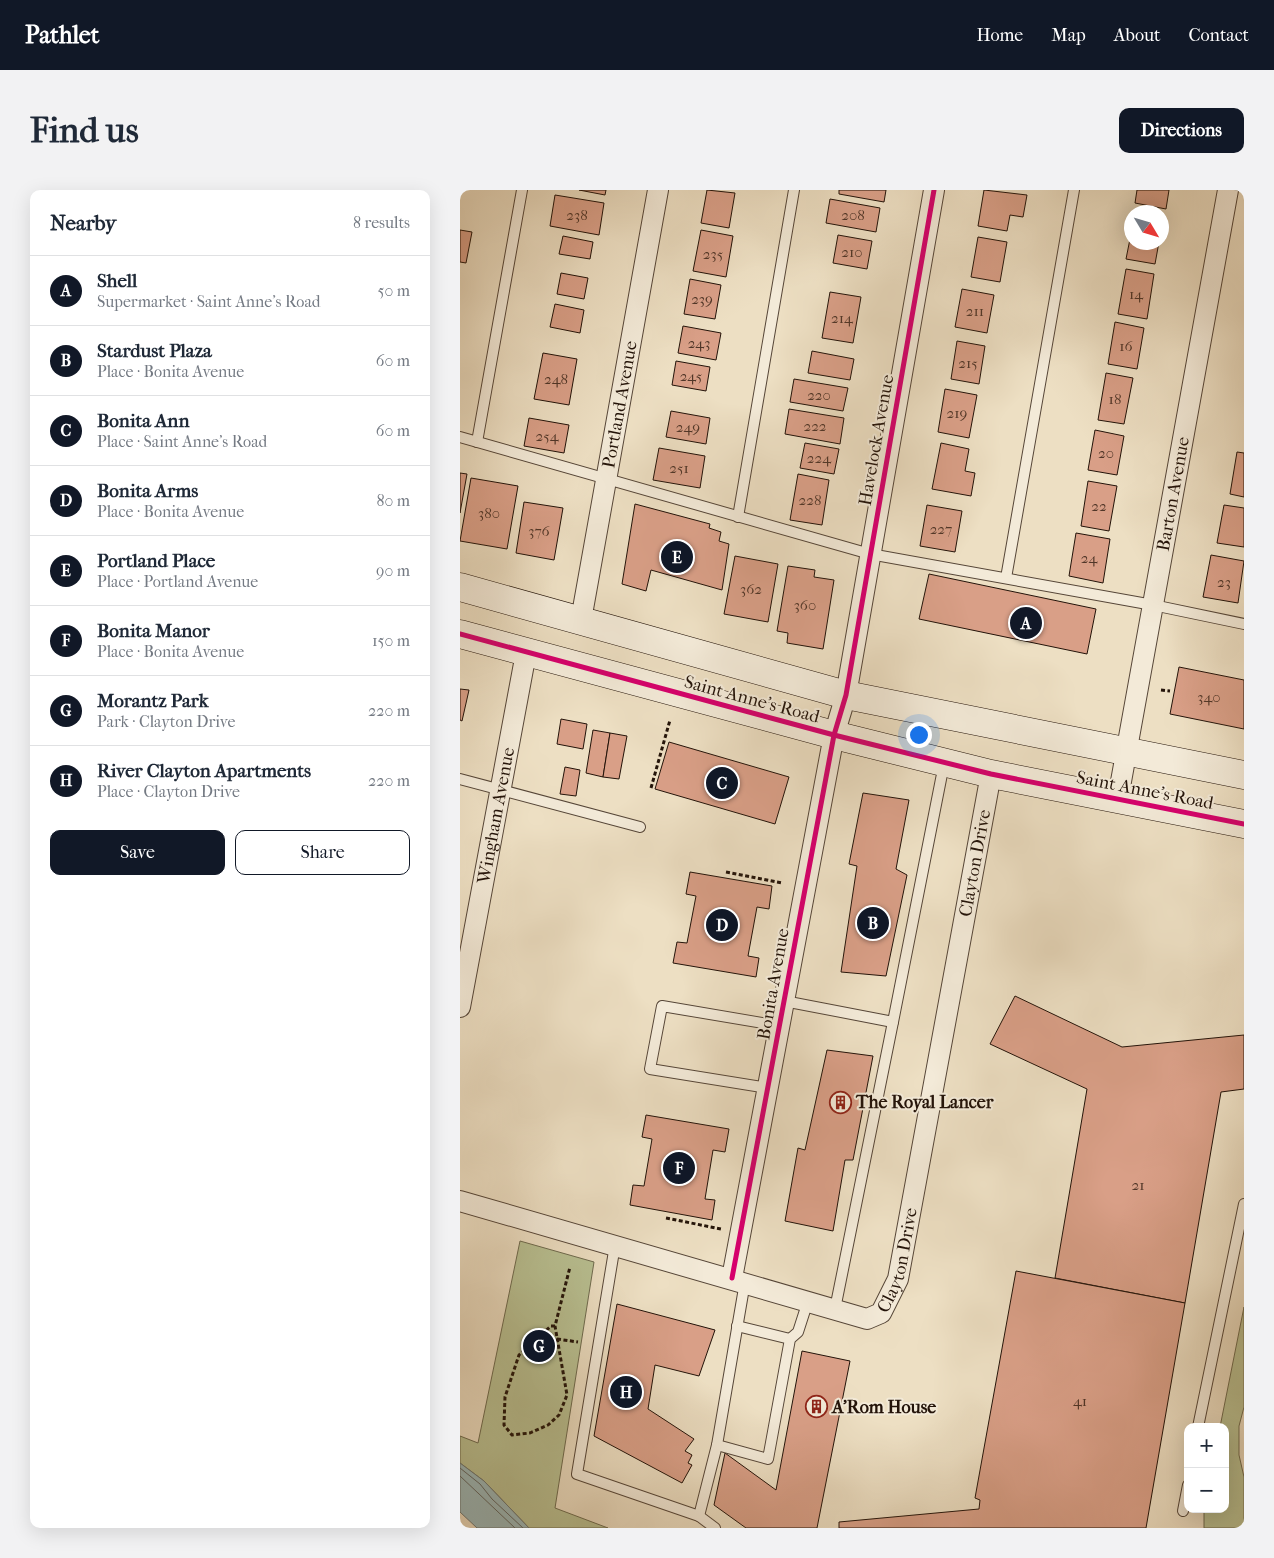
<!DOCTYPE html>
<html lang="en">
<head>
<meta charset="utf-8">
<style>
	body { margin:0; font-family:"IM FELL French Canon",serif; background:#f2f2f3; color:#1f2937 }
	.controls { position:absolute; right:15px; bottom:15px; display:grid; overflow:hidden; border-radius:10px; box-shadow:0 5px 20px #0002 }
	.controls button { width:45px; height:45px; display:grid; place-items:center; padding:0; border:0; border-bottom:1px solid #e0e1e3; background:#fff; color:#1f2937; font:25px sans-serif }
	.compass { position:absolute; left:664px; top:15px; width:45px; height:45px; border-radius:50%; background:#fff; box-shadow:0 5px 20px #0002; rotate:128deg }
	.you { position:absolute; left:458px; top:544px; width:18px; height:18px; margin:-12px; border:4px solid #fff; border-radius:50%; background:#1a73e8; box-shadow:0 0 0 8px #1a73e833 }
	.badge { display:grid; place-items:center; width:32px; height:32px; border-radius:50%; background:#111827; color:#fff; font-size:16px; font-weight:700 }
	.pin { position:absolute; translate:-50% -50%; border:2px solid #fff; box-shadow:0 1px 5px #0006 }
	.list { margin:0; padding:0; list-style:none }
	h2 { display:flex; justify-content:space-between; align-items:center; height:65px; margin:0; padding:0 20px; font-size:21px }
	h2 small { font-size:16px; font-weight:400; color:#747a83 }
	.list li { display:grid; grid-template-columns:32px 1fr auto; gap:15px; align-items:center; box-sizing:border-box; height:70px; padding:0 20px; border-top:1px solid #e0e1e3 }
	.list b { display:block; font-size:19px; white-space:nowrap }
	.list p { margin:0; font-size:16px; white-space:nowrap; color:#747a83 }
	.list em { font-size:16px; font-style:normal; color:#747a83 }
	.actions { display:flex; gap:10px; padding:15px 20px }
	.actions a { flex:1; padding:11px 0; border:1px solid #111827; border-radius:10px; text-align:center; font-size:18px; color:#111827 }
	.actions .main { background:#111827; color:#fff }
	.map { position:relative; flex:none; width:784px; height:1338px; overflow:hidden; border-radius:10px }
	header { display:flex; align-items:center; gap:30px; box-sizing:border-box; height:70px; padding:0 25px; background:#111827; color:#fff }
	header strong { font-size:24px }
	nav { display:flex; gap:28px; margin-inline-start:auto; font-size:18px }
	.intro { display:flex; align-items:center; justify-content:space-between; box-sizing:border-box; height:120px; padding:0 30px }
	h1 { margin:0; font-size:35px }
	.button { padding:12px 22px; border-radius:10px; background:#111827; color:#fff; font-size:18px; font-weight:700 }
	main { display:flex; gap:30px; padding:0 30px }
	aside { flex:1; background:#fff; border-radius:10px; box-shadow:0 5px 20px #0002 }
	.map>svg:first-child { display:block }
</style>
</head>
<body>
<header>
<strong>Pathlet</strong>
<nav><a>Home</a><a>Map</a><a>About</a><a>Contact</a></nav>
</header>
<div class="intro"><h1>Find us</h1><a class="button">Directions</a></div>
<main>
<aside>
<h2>Nearby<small>8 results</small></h2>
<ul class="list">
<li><span class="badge">A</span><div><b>Shell</b><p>Supermarket · Saint Anne's Road</p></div><em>50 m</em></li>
<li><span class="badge">B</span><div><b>Stardust Plaza</b><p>Place · Bonita Avenue</p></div><em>60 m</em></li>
<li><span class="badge">C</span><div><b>Bonita Ann</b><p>Place · Saint Anne's Road</p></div><em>60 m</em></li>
<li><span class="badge">D</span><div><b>Bonita Arms</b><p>Place · Bonita Avenue</p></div><em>80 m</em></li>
<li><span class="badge">E</span><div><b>Portland Place</b><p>Place · Portland Avenue</p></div><em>90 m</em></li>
<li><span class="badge">F</span><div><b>Bonita Manor</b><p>Place · Bonita Avenue</p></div><em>150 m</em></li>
<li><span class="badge">G</span><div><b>Morantz Park</b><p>Park · Clayton Drive</p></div><em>220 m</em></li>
<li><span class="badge">H</span><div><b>River Clayton Apartments</b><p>Place · Clayton Drive</p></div><em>220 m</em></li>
</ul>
<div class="actions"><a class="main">Save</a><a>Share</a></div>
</aside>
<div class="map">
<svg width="784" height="1338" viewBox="0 0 784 1338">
	<rect width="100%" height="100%" fill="#eddfc3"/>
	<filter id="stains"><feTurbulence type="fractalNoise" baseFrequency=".004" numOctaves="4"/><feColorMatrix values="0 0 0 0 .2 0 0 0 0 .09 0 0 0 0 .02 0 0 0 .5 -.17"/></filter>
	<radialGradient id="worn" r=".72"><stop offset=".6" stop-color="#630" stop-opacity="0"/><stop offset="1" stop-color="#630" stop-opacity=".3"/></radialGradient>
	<g fill="#b9c193" stroke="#6e6a4e">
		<polygon points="60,1051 134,1072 95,1318 148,1338 69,1338 24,1291 0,1273 0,1246 18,1253"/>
		<polygon points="784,1117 784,1217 779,1236 779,1265 784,1287 784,1338 744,1338 744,1319 765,1319 765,1237 760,1237"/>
	</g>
	<polygon fill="#9cbabc" stroke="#6c7774" points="0,1273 24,1291 69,1338 17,1338 0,1322"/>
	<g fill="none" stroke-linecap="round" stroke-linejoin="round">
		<g stroke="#606662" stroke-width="1">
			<polyline points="0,1278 20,1294 32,1309 63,1338"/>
			<polyline points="0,1286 55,1338"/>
		</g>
	</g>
	<g fill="#d99f87" stroke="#231309">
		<polygon points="119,0 146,0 145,5"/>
		<polygon points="247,0 275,3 269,38 241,33"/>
		<polygon points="379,0 426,0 424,12 379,4"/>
		<polygon points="524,0 567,5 563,27 550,25 547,41 518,36"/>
		<polygon points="677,0 709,0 706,19 675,13"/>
		<polygon points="95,5 144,13 139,45 90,36"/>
		<polygon points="370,9 420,18 416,42 366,33"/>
		<polygon points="672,39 672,52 699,52 695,74 666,69"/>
		<polygon points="0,40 12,42 6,73 0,72"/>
		<polygon points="241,40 273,46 266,87 233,81"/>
		<polygon points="378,45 412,51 407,79 373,73"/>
		<polygon points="103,46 133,52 130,69 99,64"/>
		<polygon points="518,47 547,52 540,92 511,87"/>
		<polygon points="666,79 694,84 687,129 658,124"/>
		<polygon points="101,83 128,88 124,109 97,104"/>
		<polygon points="230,89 261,95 255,129 224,124"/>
		<polygon points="502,99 534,105 527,143 495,137"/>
		<polygon points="370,102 401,107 393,153 362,148"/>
		<polygon points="95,114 124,120 120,143 90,137"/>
		<polygon points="655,132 684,138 677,179 648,174"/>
		<polygon points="223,136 261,143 256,170 218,163"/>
		<polygon points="497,151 525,156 519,194 491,189"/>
		<polygon points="352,161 394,169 390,190 348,183"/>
		<polygon points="83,163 117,169 109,215 74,209"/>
		<polygon points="216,171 250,177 246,201 212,195"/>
		<polygon points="646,183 673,188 664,234 638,230"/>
		<polygon points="334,189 388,198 383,221 330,212"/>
		<polygon points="485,199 517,205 509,248 478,242"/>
		<polygon points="329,219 384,228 380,254 325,244"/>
		<polygon points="211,221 250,228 246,254 206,247"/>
		<polygon points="69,228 109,235 104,263 64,256"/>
		<polygon points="635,240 664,246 657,285 628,280"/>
		<polygon points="345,253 379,259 374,284 340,278"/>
		<polygon points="481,253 509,259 505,281 515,283 511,306 472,299"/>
		<polygon points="199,258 245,266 240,298 193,290"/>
		<polygon points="777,262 784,263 784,307 770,304"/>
		<polygon points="0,283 7,284 0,323"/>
		<polygon points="338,284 369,290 362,335 330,330"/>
		<polygon points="11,288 58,296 47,359 0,351"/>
		<polygon points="628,291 657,296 649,341 621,336"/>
		<polygon points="64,312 103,318 94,370 56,363"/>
		<polygon points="175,314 250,334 249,338 261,342 259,351 269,354 262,400 191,380 186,401 162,394"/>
		<polygon points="467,315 502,321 495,362 460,356"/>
		<polygon points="764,315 784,318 784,357 757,353"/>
		<polygon points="616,343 650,349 643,393 609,386"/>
		<polygon points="751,365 784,371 778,413 743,407"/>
		<polygon points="275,366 318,374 308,432 264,424"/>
		<polygon points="328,376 355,380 354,387 374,390 363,459 327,453 328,443 317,441"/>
		<polygon points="469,384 636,419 627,464 459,429"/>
		<polygon points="719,477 784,490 784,539 710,524"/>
		<polygon points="0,499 9,500 2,531 0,530"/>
		<polygon points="101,529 127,534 123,559 97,554"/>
		<polygon points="133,540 150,543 143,587 126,583"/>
		<polygon points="150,543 167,546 159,589 143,587"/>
		<polygon points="209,552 329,587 315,634 195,599"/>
		<polygon points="105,577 120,580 116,606 100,604"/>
		<polygon points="403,603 449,610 436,679 447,685 426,786 381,782 397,676 389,674"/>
		<polygon points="230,682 312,696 309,719 297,717 288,766 299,768 296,787 213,773 217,752 227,753 236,706 226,704"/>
		<polygon points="555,806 662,857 784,845 784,899 761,902 725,1113 595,1088 627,899 530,854"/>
		<polygon points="367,860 413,866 393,970 385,970 373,1041 325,1031 338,958 345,960"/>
		<polygon points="186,925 269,939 265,962 253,960 245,1009 255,1010 252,1030 170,1015 173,995 184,996 192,949 182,947"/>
		<polygon points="556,1081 725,1113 686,1338 379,1338 379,1332 519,1319 520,1310 515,1308"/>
		<polygon points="157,1114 255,1140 239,1186 195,1175 188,1219 234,1249 225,1261 232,1265 228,1273 232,1275 222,1293 134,1246"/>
		<polygon points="342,1161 390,1171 357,1338 286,1338 254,1315 265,1263 316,1300"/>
	</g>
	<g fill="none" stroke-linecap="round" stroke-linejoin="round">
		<defs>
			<g id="lane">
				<polyline points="0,247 410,364 693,415 784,434"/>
				<polyline points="17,252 62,0"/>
				<polyline points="278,327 334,0"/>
				<polyline points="546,388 614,0"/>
				<polyline points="0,589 180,637"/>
				<polyline points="324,811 433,832 484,574"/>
				<polyline points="308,898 190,879 202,816 320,836"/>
				<polyline points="155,1055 117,1284 239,1326 257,1255 285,1092"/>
				<polyline points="375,1119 433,832"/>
				<polyline points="277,1136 330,1149"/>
				<polyline points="738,1237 784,1014"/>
				<polyline points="257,1255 308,1269 330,1149 338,1142 348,1111"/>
				<polyline points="723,1321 728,1295"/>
				<polyline points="239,1326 255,1338"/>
			</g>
			<g id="street">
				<path id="s1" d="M121,430L198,0"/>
				<path id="s2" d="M658,608L768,0"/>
				<path id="s3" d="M0,817L66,463"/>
				<path id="s4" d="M0,1011L407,1129L421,1123L438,1089L531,584"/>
				<polyline points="272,1088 374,545 386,505 474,0"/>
			</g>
			<g id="secondary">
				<polyline points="0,397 386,505 784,585"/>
				<polyline points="0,444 374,545 531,584 784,634"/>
			</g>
		</defs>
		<use href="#lane" stroke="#564638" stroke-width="12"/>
		<use href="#street" stroke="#564638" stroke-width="22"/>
		<use href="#secondary" stroke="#231309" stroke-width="29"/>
		<g stroke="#231309" stroke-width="3" stroke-dasharray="4 2.5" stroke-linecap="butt">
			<polyline points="701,500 710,501"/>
			<polyline points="191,598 210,530"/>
			<polyline points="266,682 322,693"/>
			<polyline points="206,1028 261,1039"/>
			<polyline points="95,1136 91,1136 59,1165 45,1207 44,1235 52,1245 70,1243 88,1235 99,1225 107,1205 95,1136 110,1077"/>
			<polyline points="97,1149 118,1152"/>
		</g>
		<use href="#lane" stroke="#f3ead8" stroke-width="10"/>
		<use href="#street" stroke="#f3ead8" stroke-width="20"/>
		<use href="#secondary" stroke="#f3ead8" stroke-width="28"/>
		<defs>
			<g id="cycleway">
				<polyline points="0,444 374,545 531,584 784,634"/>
				<polyline points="272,1088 374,545 386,505 474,0"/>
			</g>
		</defs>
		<use href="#cycleway" stroke="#f3ead8" stroke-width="8"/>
		<use href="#cycleway" stroke="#d6006c" stroke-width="5"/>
	</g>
	<defs>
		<symbol id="building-ring" viewBox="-11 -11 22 22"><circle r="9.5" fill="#f3ead8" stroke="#8f2418" stroke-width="1.5"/><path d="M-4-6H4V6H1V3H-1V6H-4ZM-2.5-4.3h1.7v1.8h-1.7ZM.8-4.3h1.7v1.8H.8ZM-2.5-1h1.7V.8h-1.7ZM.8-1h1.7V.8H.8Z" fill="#8f2418"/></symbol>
	</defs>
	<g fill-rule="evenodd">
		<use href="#building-ring" x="368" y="900" width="25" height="25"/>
		<use href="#building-ring" x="344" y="1204" width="25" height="25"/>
	</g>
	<g text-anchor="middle" stroke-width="4" stroke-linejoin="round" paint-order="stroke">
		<g font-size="15" fill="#503628">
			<text x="117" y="30">238</text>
			<text x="393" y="30">208</text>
			<text x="392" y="67">210</text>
			<text x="253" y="69">235</text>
			<text x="676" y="109">14</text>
			<text x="242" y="114">239</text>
			<text x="515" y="126">211</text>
			<text x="382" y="133">214</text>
			<text x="239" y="158">243</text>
			<text x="666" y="161">16</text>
			<text x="508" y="178">215</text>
			<text x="231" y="191">245</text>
			<text x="96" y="194">248</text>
			<text x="359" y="210">220</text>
			<text x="655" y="214">18</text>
			<text x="497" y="228">219</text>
			<text x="355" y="241">222</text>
			<text x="228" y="242">249</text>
			<text x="87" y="251">254</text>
			<text x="646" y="268">20</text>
			<text x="359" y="273">224</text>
			<text x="219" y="283">251</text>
			<text x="350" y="315">228</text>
			<text x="639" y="321">22</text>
			<text x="29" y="328">380</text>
			<text x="481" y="344">227</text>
			<text x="79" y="346">376</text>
			<text x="629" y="373">24</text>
			<text x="764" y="397">23</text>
			<text x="291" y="404">362</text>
			<text x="345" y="420">360</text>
			<text x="749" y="512">340</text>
			<text x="678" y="1000">21</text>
			<text x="620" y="1216">41</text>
		</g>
		<g font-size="18" fill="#231309" stroke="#f3ead8">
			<text dy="6" stroke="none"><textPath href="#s1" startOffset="219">Portland Avenue</textPath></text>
			<text transform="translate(416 250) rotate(-80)" y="6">Havelock Avenue</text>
			<text dy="6" stroke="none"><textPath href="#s2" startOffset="309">Barton Avenue</textPath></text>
			<text transform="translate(292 509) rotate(15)" y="6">Saint Anne's Road</text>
			<text transform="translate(685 600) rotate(11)" y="6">Saint Anne's Road</text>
			<text dy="6" stroke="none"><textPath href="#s3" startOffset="195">Wingham Avenue</textPath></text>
			<text dy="6" stroke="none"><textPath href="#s4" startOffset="900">Clayton Drive</textPath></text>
			<text transform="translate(313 794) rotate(-80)" y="6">Bonita Avenue</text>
			<text dy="6" stroke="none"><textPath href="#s4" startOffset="495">Clayton Drive</textPath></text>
		</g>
		<g font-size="18" font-weight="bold" fill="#231309" stroke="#f3ead8" text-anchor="start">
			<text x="396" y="918">The Royal Lancer</text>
			<text x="372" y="1223">A'Rom House</text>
		</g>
	</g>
	<rect width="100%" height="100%" filter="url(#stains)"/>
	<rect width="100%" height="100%" fill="url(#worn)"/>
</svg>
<div class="controls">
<button>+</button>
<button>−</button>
</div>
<svg class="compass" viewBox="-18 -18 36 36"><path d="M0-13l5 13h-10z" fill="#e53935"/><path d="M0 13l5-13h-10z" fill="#747a83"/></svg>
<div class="you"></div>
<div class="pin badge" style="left:566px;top:433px">A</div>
<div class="pin badge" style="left:413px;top:733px">B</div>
<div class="pin badge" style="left:262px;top:593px">C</div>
<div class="pin badge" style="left:262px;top:735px">D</div>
<div class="pin badge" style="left:217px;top:367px">E</div>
<div class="pin badge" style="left:219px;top:978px">F</div>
<div class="pin badge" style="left:79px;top:1156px">G</div>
<div class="pin badge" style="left:166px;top:1202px">H</div>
</div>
</main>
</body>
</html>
